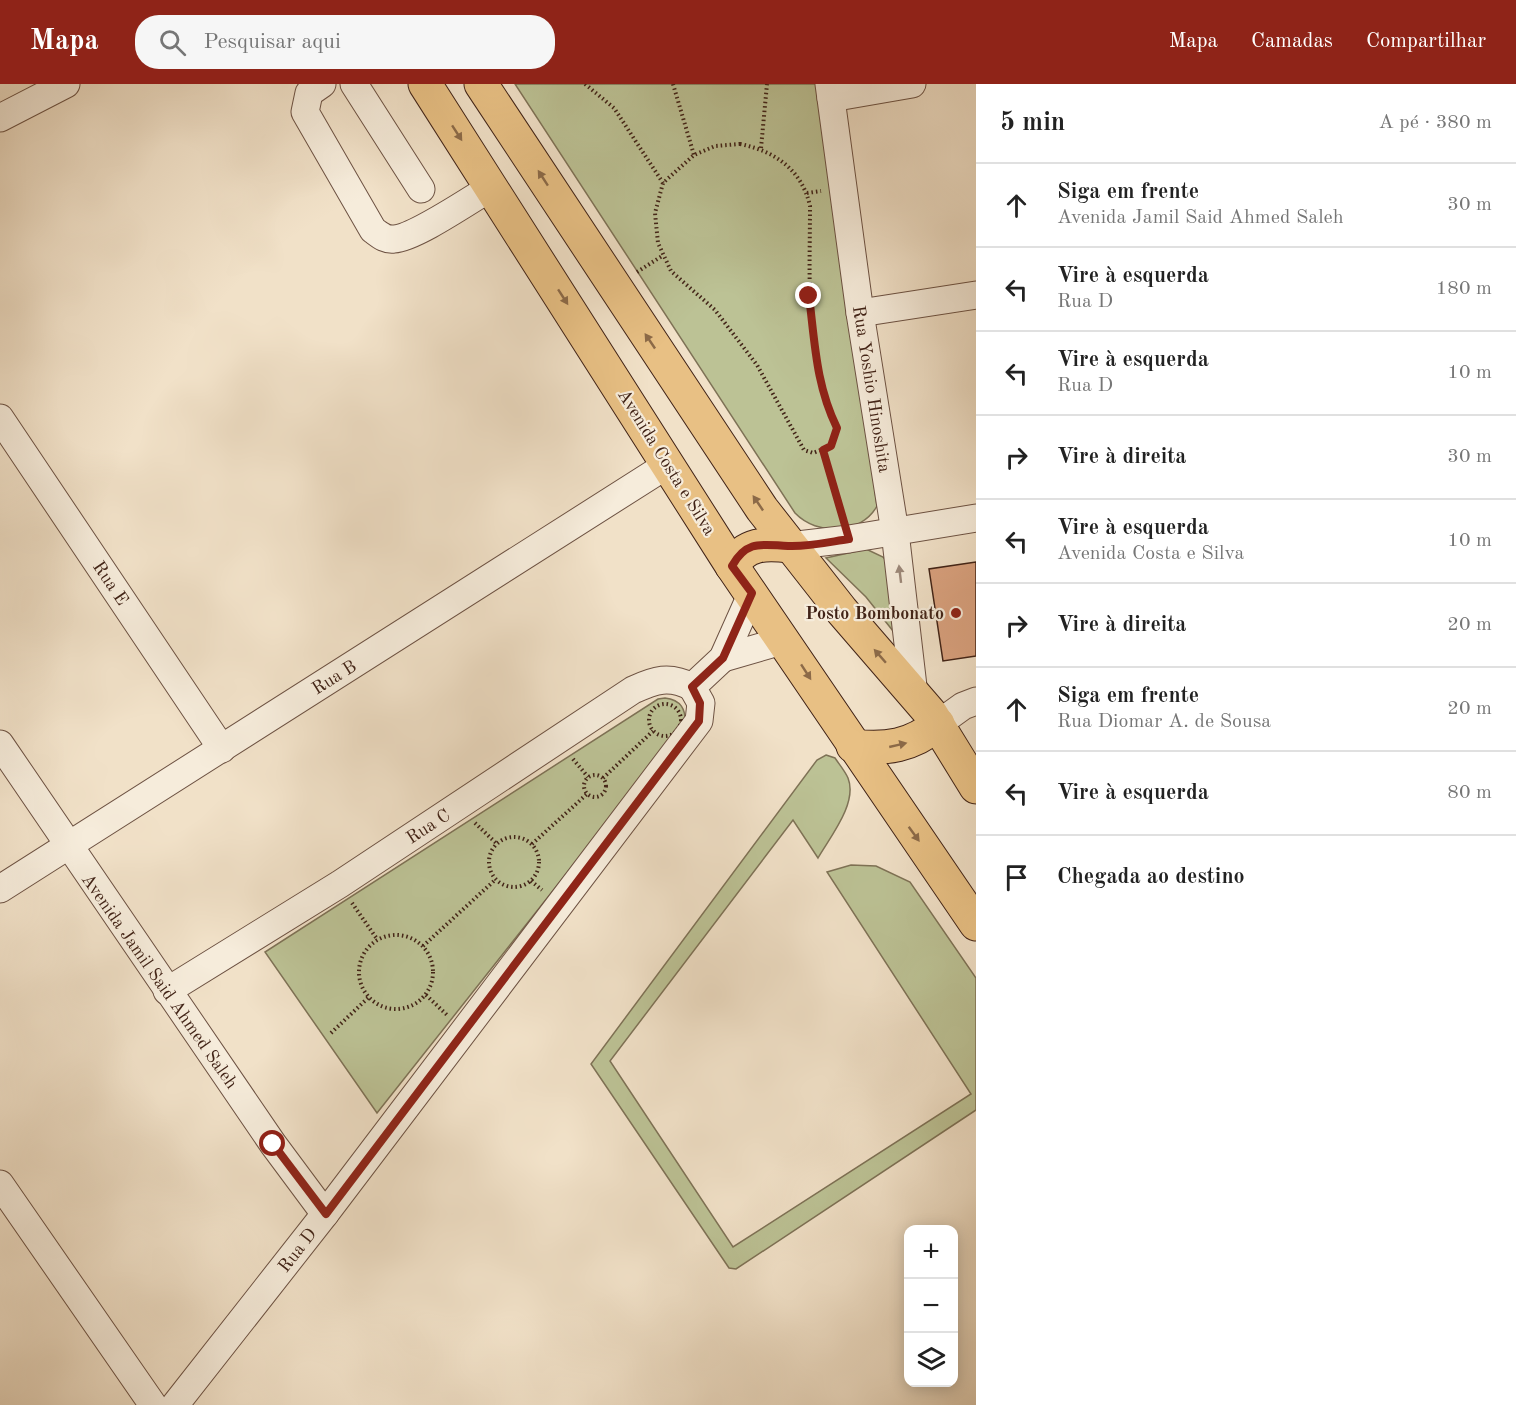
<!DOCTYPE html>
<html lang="pt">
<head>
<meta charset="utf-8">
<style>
	body { margin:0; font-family:"Old Standard TT",serif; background:#f6f6f6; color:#222 }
	.controls { position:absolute; right:18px; bottom:18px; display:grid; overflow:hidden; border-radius:12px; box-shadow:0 3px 15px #0003 }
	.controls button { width:54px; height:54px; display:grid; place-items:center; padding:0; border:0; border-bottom:2px solid #e0e0e0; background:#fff; color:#222; font:30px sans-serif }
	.stop { position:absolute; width:18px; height:18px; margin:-14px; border:4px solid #8f2418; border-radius:50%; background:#fff }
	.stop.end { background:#8f2418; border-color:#fff; box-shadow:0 2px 6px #0008 }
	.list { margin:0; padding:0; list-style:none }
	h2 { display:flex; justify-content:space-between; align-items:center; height:78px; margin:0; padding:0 24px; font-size:26px }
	h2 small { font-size:20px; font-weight:400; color:#767676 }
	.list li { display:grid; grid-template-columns:39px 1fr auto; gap:18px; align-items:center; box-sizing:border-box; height:84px; padding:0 24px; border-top:2px solid #e0e0e0 }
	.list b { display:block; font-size:22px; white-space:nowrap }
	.list p { margin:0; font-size:20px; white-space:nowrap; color:#767676 }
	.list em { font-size:20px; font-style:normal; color:#767676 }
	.icon { flex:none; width:33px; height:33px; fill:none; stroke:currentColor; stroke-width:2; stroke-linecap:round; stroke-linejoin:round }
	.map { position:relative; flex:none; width:976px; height:1321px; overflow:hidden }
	header { display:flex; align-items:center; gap:36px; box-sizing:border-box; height:84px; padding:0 30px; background:#8f2418; color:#fff }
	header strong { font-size:28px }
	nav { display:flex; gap:33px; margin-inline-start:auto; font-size:21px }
	.search { width:420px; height:54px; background:#f6f6f6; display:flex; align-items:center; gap:15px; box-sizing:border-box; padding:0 21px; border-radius:24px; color:#767676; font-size:22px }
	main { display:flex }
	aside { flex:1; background:#fff }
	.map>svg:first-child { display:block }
</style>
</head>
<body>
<header>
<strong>Mapa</strong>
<div class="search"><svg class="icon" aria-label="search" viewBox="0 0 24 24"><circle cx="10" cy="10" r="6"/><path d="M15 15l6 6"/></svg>Pesquisar aqui</div>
<nav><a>Mapa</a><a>Camadas</a><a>Compartilhar</a></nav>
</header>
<main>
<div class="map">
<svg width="976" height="1321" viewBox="0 0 976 1321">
	<rect width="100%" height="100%" fill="#f1e1c8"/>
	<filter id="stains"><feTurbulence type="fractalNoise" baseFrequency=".00333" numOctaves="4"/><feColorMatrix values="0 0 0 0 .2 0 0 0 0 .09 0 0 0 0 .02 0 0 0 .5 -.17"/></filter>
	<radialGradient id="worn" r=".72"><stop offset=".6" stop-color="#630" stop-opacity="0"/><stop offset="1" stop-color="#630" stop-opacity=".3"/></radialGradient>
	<g fill="#bcc295" stroke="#7e7256" stroke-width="1.5">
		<path d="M515,0H820L877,422C861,451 817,452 795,429Z"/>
		<polygon points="866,465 883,473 889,480 901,557 866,513 826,474"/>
		<path d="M665,614C681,616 686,625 685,640L377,1029L265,868L658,615Z"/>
		<path d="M826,671L835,674C839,680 845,687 848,694C858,719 830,753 818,774L793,736L610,977L733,1163L971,1010L827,788L851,781L876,782L910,798L976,894V1026L736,1185L729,1184L591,980L817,676Z"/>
	</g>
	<polygon fill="#daa27f" stroke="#412317" stroke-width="1.5" points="976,478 976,572 943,577 929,485"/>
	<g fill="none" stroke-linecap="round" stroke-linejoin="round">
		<defs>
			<g id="minor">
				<path d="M322,0L309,9L305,28L373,146C380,151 385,156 394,155C415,154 471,115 492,103"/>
				<polyline points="354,0 421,105"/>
				<polyline points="829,0 860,229 895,448 914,611"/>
				<polyline points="831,14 912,0"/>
				<polyline points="0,34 66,0"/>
				<polyline points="860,229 976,211"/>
				<polyline points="0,334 222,665"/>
				<polyline points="789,462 849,455 976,434"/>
				<polyline points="723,574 785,556"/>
				<polyline points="692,603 723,574 752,509"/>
				<polyline points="938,640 963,622 976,617"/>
				<polyline points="0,660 273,1060 325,1130"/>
				<polyline points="0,805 667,381"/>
				<path d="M167,907L340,800L633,606C655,596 669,591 692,603"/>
				<polyline points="0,1100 153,1321"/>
				<polyline points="175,1321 325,1130 699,637 701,619 692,603"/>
			</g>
			<g id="major">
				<polyline points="425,0 732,482 976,840"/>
				<polyline points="481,0 762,425 842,527 931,630 976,703"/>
				<path d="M732,482C745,459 766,459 789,462"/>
				<path d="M853,662C886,666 912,662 938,640"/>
			</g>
		</defs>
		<use href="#minor" stroke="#6d5243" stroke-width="29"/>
		<use href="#major" stroke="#412317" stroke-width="35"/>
		<g stroke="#412317" stroke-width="4" stroke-dasharray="1.5 3" stroke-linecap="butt">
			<polyline points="585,0 614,24 663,99"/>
			<polyline points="673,0 694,71"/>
			<path d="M740,60C775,67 802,86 810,122C810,196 804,277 837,344L831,362L813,369L804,366L757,281L715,226L671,187L658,159L655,129L663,99L694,71L715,62Z"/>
			<polyline points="761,64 767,0"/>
			<polyline points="807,109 821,107"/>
			<polyline points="637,188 662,172"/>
			<polyline points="823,366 842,432"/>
			<circle cx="665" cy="636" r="16"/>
			<polyline points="573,675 588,693"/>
			<circle cx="595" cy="702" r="11"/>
			<polyline points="603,694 653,647"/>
			<polyline points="475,739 496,759"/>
			<circle cx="514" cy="778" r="25"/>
			<polyline points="532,760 587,710"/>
			<polyline points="531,797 542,806"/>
			<polyline points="352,819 377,855"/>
			<circle cx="396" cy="888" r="37"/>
			<polyline points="423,862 495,796"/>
			<polyline points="426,911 447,931"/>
			<polyline points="331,949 369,913"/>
		</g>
		<use href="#minor" stroke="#f6ecdb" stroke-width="27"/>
		<use href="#major" stroke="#e8c084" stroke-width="33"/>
	</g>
	<defs><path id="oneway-solid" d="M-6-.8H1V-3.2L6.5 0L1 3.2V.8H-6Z" transform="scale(1.5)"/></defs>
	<g fill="#8c6a48">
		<use href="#oneway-solid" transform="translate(457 49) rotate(57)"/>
		<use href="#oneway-solid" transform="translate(543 94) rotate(-123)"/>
		<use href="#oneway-solid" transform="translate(563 213) rotate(57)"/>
		<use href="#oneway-solid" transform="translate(650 257) rotate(-124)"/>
		<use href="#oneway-solid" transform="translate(758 419) rotate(-124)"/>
		<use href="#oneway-solid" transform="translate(880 572) rotate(-131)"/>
		<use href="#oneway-solid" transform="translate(806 588) rotate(57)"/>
		<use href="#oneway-solid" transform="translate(898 661) rotate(-13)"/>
		<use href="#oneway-solid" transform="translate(914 750) rotate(54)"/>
	</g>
	<use fill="#9c8879" href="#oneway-solid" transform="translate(900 490) rotate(-97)"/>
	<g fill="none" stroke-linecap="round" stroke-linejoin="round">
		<path stroke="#8f2418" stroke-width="8" d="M273,1060L326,1130L699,637L700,619L692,603L723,574L752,509L732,482C747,455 763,461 788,462C808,463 829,458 849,455L823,366L831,362L837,344C816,301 815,260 809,212"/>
	</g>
	<circle fill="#8f2418" stroke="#f6ecdb" stroke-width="2" cx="956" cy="529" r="6"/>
	<g text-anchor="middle" stroke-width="4.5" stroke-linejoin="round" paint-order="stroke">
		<g font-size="18" fill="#412317" stroke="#f6ecdb">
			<text transform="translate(872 305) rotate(81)" y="6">Rua Yoshio Hinoshita</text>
			<text transform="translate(667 378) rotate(58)" y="6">Avenida Costa e Silva</text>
			<text transform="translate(111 499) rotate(56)" y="6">Rua E</text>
			<text transform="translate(334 593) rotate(-32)" y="6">Rua B</text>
			<text transform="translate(428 742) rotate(-33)" y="6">Rua C</text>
			<text transform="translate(160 897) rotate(55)" y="6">Avenida Jamil Said Ahmed Saleh</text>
			<text transform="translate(297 1166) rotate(-52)" y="6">Rua D</text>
		</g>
		<g font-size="18" font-weight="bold" fill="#412317" stroke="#f6ecdb" text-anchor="end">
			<text x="944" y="535">Posto Bombonato</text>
		</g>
	</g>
	<rect width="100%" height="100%" filter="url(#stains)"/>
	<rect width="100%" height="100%" fill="url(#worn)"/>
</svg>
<div class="controls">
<button>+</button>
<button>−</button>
<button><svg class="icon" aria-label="layers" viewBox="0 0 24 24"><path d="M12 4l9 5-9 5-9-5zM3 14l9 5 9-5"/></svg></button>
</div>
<div class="stop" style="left:273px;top:1060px"></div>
<div class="stop end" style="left:809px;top:212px"></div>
</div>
<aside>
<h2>5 min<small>A pé · 380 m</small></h2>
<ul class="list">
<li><svg class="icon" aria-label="ahead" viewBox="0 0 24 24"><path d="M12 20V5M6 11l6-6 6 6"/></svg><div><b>Siga em frente</b><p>Avenida Jamil Said Ahmed Saleh</p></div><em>30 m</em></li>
<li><svg class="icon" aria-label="left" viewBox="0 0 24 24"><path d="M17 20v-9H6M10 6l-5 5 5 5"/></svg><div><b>Vire à esquerda</b><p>Rua D</p></div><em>180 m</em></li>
<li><svg class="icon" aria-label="left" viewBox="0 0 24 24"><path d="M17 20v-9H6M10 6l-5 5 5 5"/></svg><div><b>Vire à esquerda</b><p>Rua D</p></div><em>10 m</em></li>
<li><svg class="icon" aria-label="right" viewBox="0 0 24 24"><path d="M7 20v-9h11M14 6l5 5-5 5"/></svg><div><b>Vire à direita</b></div><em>30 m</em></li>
<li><svg class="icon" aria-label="left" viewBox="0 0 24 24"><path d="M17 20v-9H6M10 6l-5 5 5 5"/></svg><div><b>Vire à esquerda</b><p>Avenida Costa e Silva</p></div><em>10 m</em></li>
<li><svg class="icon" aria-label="right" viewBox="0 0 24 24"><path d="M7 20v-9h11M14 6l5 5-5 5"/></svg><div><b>Vire à direita</b></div><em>20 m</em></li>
<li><svg class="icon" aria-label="ahead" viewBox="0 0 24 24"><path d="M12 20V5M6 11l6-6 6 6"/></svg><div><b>Siga em frente</b><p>Rua Diomar A. de Sousa</p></div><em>20 m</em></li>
<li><svg class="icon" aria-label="left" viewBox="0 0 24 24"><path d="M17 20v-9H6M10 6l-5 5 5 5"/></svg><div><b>Vire à esquerda</b></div><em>80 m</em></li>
<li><svg class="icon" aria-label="arrive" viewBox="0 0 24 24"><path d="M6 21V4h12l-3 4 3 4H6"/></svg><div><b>Chegada ao destino</b></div></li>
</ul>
</aside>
</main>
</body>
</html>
